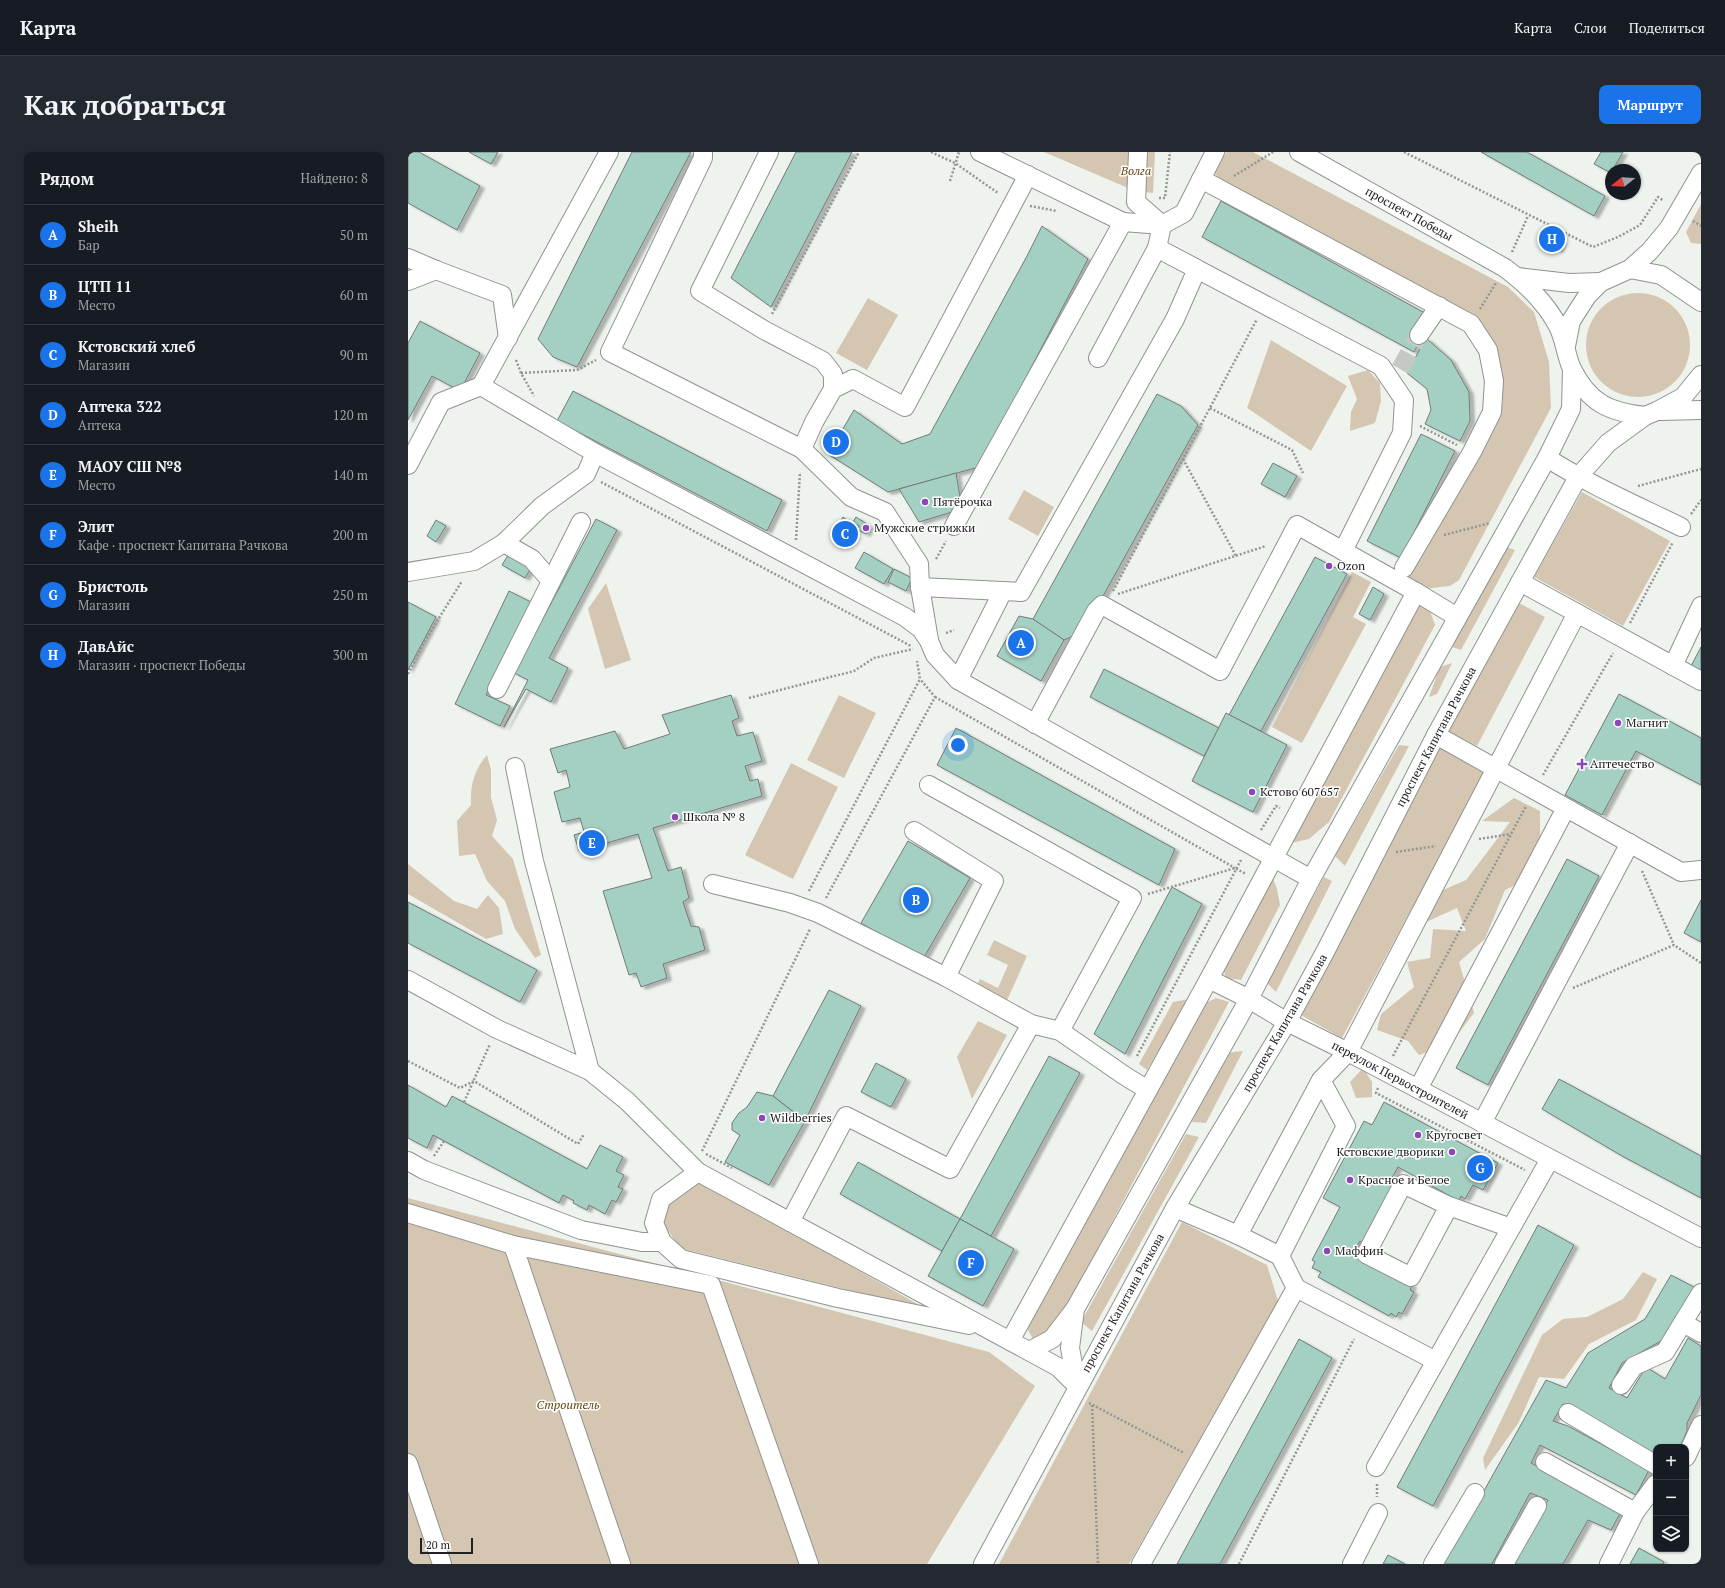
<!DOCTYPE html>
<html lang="ru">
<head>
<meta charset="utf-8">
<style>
	body { margin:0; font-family:"PT Serif",serif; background:#242831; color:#f1f3f6 }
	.controls { position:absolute; right:12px; bottom:12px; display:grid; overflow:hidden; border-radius:8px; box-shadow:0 1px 3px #0004 }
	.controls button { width:36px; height:36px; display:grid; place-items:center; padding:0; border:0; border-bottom:1px solid #363941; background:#171b24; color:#f1f3f6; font:20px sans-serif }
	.compass { position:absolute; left:1197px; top:12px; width:36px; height:36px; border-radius:50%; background:#171b24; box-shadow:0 1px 3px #0004; rotate:252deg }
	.scale { position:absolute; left:12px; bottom:10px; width:53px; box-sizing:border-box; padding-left:4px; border:2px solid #202120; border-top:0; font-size:11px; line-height:14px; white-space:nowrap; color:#202120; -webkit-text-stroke:3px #fff; paint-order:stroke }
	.you { position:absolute; left:550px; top:593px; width:14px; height:14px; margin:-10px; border:3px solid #fff; border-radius:50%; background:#1a73e8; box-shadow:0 0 0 6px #1a73e833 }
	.badge { display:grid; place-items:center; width:26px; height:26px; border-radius:50%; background:#1a73e8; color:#fff; font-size:13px; font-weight:700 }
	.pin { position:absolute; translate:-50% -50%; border:2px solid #fff; box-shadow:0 1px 4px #0006 }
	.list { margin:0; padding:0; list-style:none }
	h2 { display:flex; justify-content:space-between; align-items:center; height:52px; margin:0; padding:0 16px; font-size:17px }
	h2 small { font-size:13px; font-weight:400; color:#9ea1a6 }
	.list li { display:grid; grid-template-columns:26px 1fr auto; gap:12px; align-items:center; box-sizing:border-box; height:60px; padding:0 16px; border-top:1px solid #363941 }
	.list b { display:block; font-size:15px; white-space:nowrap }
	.list p { margin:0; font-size:13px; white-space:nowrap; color:#9ea1a6 }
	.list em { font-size:13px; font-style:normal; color:#9ea1a6 }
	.icon { flex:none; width:22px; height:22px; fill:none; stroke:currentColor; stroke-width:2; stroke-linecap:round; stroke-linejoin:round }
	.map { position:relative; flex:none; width:1293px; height:1412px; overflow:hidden; border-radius:8px }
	header { display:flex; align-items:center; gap:24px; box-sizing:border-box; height:56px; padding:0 20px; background:#171b24; border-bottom:1px solid #363941 }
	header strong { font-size:19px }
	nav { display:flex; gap:22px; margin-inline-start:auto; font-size:14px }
	.intro { display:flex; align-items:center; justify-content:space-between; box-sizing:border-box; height:96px; padding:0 24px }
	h1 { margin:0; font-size:28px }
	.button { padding:10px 18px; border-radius:8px; background:#1a73e8; color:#fff; font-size:14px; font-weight:700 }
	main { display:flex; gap:24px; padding:0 24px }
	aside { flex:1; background:#171b24; border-radius:8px; box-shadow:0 1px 3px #0004 }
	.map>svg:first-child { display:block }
</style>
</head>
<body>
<header>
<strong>Карта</strong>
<nav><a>Карта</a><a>Слои</a><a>Поделиться</a></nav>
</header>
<div class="intro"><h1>Как добраться</h1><a class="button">Маршрут</a></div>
<main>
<aside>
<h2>Рядом<small>Найдено: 8</small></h2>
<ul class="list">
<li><span class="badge">A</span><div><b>Sheih</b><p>Бар</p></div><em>50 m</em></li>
<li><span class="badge">B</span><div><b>ЦТП 11</b><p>Место</p></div><em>60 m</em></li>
<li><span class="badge">C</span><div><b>Кстовский хлеб</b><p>Магазин</p></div><em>90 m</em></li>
<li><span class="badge">D</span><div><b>Аптека 322</b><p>Аптека</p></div><em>120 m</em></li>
<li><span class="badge">E</span><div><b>МАОУ СШ №8</b><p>Место</p></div><em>140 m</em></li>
<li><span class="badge">F</span><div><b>Элит</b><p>Кафе · проспект Капитана Рачкова</p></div><em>200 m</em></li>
<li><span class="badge">G</span><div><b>Бристоль</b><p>Магазин</p></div><em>250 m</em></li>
<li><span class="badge">H</span><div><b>ДавАйс</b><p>Магазин · проспект Победы</p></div><em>300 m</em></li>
</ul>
</aside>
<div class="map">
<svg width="1293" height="1412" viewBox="0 0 1293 1412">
	<defs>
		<filter id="shadow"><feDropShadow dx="4.5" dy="2.5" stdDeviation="1" flood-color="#0004"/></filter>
	</defs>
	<rect width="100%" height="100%" fill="#eef3ee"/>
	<g fill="#d5c6b2">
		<polygon points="636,0 747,0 745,41 727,39"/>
		<polygon points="818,0 845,0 1100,135 1126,160 1141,210 1143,256 1051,428 1042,434 1015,437 997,426 1090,256 1080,188 816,34 807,22"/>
		<polygon points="1293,52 1293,92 1283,91 1278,80"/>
		<circle cx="1230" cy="193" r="52"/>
		<polygon points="460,146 490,163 459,218 428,201"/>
		<polygon points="863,188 939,234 903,299 839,256"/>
		<polygon points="960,218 972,231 973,249 967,271 942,279 943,260 949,247 940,224"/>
		<polygon points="616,338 646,355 630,384 600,367"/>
		<polygon points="1174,340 1262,389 1215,474 1126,425"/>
		<polygon points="1098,395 1107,398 1053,498 1044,495"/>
		<polygon points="944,420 963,430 945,465 958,472 894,591 864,575"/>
		<polygon points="198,431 223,508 197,517 180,457"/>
		<polygon points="1009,450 1021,456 1027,473 921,670 901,687 879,692"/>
		<polygon points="1111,451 1137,465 1069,594 1040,579"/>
		<polygon points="1044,511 1029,542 1021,545 1032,515"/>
		<polygon points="431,543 468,561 436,626 399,608"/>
		<polygon points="1034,592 1080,617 1014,739 1028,741 1058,728 1102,670 1074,669 1106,646 1132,659 1132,685 1116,729 1097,738 1077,787 1051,810 1066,861 1043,891 1011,903 1000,889 969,878 973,862 1006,835 999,810 1022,806 1025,777 1058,779 1049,756 1014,772 1005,754 934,886 889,861"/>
		<polygon points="991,593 1001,594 937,714 927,704"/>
		<path d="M79,603L83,618V645L89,668L84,684L105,707L133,803L127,806L107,777L97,749L79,729L67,702L51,704L49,669L63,653C62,634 66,618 79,603Z"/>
		<polygon points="383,611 430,635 385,727 337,703"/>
		<polygon points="0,712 46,749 69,757 80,743 91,756 95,782 78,787 0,742"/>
		<polygon points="863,721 869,737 872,753 833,828 818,826 814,814"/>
		<polygon points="916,725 924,729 868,840 858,830"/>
		<polygon points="586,788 619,804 597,853 566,839 572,827 590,836 600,813 579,803"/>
		<polygon points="808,846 821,850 648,1175 639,1185 625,1187 620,1178 623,1165 792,854"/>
		<polygon points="781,847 739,918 731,912 765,850"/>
		<polygon points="570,869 599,883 564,947 549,905"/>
		<polygon points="835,899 798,971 784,970 816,901"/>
		<polygon points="955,916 964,930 964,945 948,946 942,930"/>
		<polygon points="778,982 791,985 684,1179 673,1170"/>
		<polygon points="291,1028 520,1158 272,1096 254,1070 262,1046"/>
		<polygon points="0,1046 581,1200 627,1234 519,1412 0,1412"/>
		<polygon points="774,1070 859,1113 870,1149 721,1412 591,1412"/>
		<polygon points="1235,1120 1249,1127 1228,1168 1181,1192 1156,1227 1131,1225 1111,1270 1077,1318 1075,1306 1134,1183 1155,1167 1179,1165 1215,1147"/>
	</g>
	<g fill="#a4d0c4" stroke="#737a78" filter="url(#shadow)">
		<polygon points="0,0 11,0 72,34 49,78 0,51"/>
		<polygon points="61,0 90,0 83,12"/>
		<polygon points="224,0 283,0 169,215 145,205 130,187"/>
		<polygon points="388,0 444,0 363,155 323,126"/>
		<polygon points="1073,0 1119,0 1197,44 1186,64"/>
		<polygon points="1193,0 1215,0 1203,21 1186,12"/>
		<polygon points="813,49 1024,165 1006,200 794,85"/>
		<polygon points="634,74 680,107 571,315 480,340 420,302 446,258 494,292 522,282 619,104"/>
		<polygon points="1137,78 1154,89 1150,98 1135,90 1138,85 1135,83"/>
		<polygon points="12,169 72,201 52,239 24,224 0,268 0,191"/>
		<polygon points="1018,186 1043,208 1061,240 1062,269 1052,289 1017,272 1023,258 1019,237 999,221"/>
		<polygon points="165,239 374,348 359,379 149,269"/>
		<polygon points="749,242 773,254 790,273 675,480 656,488 625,467"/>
		<polygon points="1013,282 1047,299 993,406 959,389"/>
		<polygon points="865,311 889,324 877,345 853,332"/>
		<polygon points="548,321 554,357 511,370 491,337"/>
		<polygon points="435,365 448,375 440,390 436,387 432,390 425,385"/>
		<polygon points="448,365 462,374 458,382 450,378 451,374 445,370"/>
		<polygon points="188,367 209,378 141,506 160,516 143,550 118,537 96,575 120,528 106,521"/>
		<polygon points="28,368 38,374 28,390 19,384"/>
		<polygon points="102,400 125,413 117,426 94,413"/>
		<polygon points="456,400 485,417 476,432 447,416"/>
		<polygon points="907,405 939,422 853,579 821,563"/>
		<polygon points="486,417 504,426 498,439 480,430"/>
		<polygon points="965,435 976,442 962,468 951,462"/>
		<polygon points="101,439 123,450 78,543 102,554 92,574 47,552"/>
		<polygon points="0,450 28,465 0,518"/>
		<polygon points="611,464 625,467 656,488 633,529 589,504"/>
		<polygon points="1293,495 1293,523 1282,516"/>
		<polygon points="696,517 811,576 796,604 682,545"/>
		<polygon points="1211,542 1293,586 1293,633 1228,599 1194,663 1157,643"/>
		<polygon points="323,543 331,566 324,569 329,584 345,580 354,609 337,614 342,629 350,627 354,644 245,676 260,719 273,715 281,746 275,750 283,774 291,775 297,798 255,812 259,826 233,835 228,821 221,823 195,739 244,726 230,682 171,699 166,683 176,680 172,666 154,670 146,640 162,635 160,626 158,618 150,621 142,597 207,579 216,597 262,582 254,563"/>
		<polygon points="818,561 879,593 845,660 784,629"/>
		<polygon points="548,576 767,697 751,733 529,613"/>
		<polygon points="500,689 562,726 515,807 453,771"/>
		<polygon points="1159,707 1191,724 1080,933 1048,916"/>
		<polygon points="764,735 794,752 717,902 686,882"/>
		<polygon points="1293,748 1293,790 1276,781"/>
		<polygon points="0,750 129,818 112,850 0,791"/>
		<polygon points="421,838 453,854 397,969 365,944"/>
		<polygon points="641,904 672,921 583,1084 552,1067"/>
		<polygon points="468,911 498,927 483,955 453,940"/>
		<polygon points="1151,927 1293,1004 1293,1046 1214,1004 1134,957"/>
		<polygon points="0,933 38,955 44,944 179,1017 192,993 215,1005 208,1019 216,1023 210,1035 215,1037 208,1050 204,1048 197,1062 181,1053 179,1058 165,1051 166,1049 155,1043 151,1051 25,983 19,996 0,986"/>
		<polygon points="349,940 365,944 397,969 361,1033 317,1010 332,983 324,978 324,971 331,961 339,955"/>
		<polygon points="976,950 1090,1011 1075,1038 1065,1033 1057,1047 1053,1044 1051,1049 990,1015 981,1031 985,1033 955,1091 952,1089 945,1101 1004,1133 1002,1138 1006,1140 994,1162 991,1160 988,1165 983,1161 981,1164 910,1125 913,1120 904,1116 907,1110 904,1108 932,1055 915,1046 956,969 964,973"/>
		<polygon points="450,1010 552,1067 534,1099 432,1042"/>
		<polygon points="552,1067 606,1097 575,1154 520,1124"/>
		<polygon points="1130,1073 1166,1093 1025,1354 989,1335"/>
		<polygon points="1263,1123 1286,1135 1260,1185 1214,1211 1201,1236 1219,1246 1238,1215 1257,1227 1280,1186 1293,1194 1293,1243 1279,1271 1279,1279 1272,1295 1248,1295 1248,1303 1155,1252 1145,1269 1160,1274 1241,1318 1228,1343 1132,1293 1123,1311 1214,1358 1203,1378 1180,1368 1155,1412 1105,1412 1140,1348 1122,1341 1084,1412 1035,1412 1138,1228 1158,1236 1180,1201 1237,1167"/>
		<polygon points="891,1187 924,1206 812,1412 769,1412"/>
		<polygon points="1231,1396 1256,1410 1255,1412 1222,1412"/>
		<polygon points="980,1403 997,1412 975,1412"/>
	</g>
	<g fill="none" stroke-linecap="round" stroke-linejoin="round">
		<polyline stroke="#c5c9c5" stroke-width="18" stroke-dasharray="18 9" stroke-linecap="butt" points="992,217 1011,183"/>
		<defs>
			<g id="minor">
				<polyline points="295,0 295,6 202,200 394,297"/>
				<polyline points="361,0 292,139 356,178 415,209 425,222 425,237"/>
				<polyline points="572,0 715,70 754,73 776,61 807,0"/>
				<polyline points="730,0 728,50 754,73 749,96 973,214 996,248 994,281 935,399"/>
				<path d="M891,0L1097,116C1117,131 1138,151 1150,174C1157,188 1158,204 1164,217C1181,251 1201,260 1237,264"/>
				<polyline points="793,27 1063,172 1080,198 1086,229 1084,260 1064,300 996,416"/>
				<polyline points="0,106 28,118"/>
				<polyline points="1222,117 1253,123 1293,150"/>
				<polyline points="1110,125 1161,131 1193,130"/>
				<polyline points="0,129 28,118 94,143 100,186"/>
				<polyline points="1011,183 1031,154"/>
				<polyline points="1158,194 1163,169 1179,144 1193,130 1222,117 1242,99 1261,76 1293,21"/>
				<polyline points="73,234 201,0"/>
				<polyline points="1252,259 1293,258"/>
				<path d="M1139,306C1182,333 1228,353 1273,375"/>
				<polyline points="0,313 33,250 73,234 187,301 497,465 513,477 521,489 527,503 550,528 903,727"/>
				<polyline points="546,374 715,70"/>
				<polyline points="96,391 124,407 143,429"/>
				<polyline points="0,420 66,409 96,391 134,354 178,322 187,301"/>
				<polyline points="1112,430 1293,529"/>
				<polyline points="512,435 613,440 767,167 789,117 749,96 690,206"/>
				<polyline points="521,488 512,435 511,412 477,360 443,345 394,297 406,270 425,237 445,227 497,255 620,23"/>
				<polyline points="1265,514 1293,454"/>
				<polyline points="550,528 595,439"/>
				<polyline points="89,537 173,370"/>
				<polyline points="627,572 688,459 694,453 812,519 889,373 1008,440"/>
				<polyline points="1028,583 1273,720 1293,718"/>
				<polyline points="107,615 126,709 182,919"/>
				<polyline points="521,633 724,746 652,879"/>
				<polyline points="506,679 586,729 538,825"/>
				<polyline points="305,732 382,751 410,761 538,825 623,872 652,879 717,924 740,938"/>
				<polyline points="801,827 1008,440 1049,465"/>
				<polyline points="0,828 89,877 182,919 219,949 290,1020 650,1215 669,1234"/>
				<polyline points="1010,937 1158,656"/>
				<polyline points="1074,971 1222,691"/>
				<polyline points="0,1009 16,1018 173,1078 234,1090 254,1090"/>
				<polyline points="290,1020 253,1047 246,1071 254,1090 273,1107 430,1146 561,1173"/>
				<polyline points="1041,1054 1003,1125 958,1102 995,1032 1041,1054 1103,1076"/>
				<polyline points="767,1056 830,1083 913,928 940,900 1169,461"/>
				<polyline points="0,1061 105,1093 213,1412"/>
				<polyline points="382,1070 438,964 542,1017 623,872"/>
				<polyline points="830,1083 872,1104"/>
				<polyline points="105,1093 303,1133 401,1412"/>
				<polyline points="888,1136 1028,1209"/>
				<polyline points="1275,1171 1293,1181"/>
				<polyline points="602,1189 801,827 841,847 879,870 940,900 1293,1086"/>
				<polyline points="621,1199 644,1187 667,1157"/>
				<polyline points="1213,1233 1226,1214 1257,1200 1293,1141"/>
				<polyline points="669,1234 662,1196 667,1157 841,847 903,727 1139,306 1163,257 1164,217"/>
				<polyline points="1160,1261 1248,1313"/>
				<polyline points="1278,1305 1293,1273"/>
				<polyline points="1137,1310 1227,1360 1248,1332"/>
				<polyline points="0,1311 34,1412"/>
				<polyline points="968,1315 1142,1007"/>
				<polyline points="575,1412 767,1056 879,870 917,800 1028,583 1170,325 1200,291 1237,264 1249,259 1275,245 1293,223"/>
				<polyline points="733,1412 888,1136 872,1104 938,974 913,928"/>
				<polyline points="944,1412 970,1361"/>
				<polyline points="1025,1412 1067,1341"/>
				<polyline points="1096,1412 1129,1354"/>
				<polyline points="1201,1412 1227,1360"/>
			</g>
		</defs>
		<use href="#minor" stroke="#8f948f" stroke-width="20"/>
		<g stroke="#939693" stroke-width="2.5" stroke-dasharray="2 2" stroke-linecap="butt">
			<polyline points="523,0 547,11 590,41"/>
			<polyline points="996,0 1185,95 1210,85 1232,73 1250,45 1256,49"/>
			<polyline points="826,24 865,0"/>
			<polyline points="542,29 551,0"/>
			<polyline points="751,46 757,46 762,0"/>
			<polyline points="622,54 649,59"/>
			<polyline points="1285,69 1293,74"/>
			<polyline points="1104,100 1120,64"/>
			<polyline points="1072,157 1088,131"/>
			<polyline points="364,162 451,0"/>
			<polyline points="108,208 113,221 126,244"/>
			<polyline points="113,221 169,218 188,208"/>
			<polyline points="802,256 884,298 895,321"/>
			<polyline points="1012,274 1049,293"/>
			<polyline points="775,307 828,404"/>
			<polyline points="193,330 503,494"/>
			<polyline points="1230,334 1293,317"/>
			<polyline points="1283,362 1293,348"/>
			<polyline points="1036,383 1082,371"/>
			<polyline points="388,388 392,320"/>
			<polyline points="528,407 538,389"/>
			<polyline points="705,439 849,167"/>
			<polyline points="710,442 858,394"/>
			<polyline points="1222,471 1265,390"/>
			<polyline points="538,481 546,478"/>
			<polyline points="0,522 18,487 54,429"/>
			<polyline points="527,545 827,716"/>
			<polyline points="341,546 446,519 466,506 505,497"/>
			<polyline points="1135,623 1205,501"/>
			<polyline points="853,678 868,654 872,656"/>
			<polyline points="1071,687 1103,682"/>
			<polyline points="988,700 1028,694"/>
			<polyline points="1234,719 1266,793"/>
			<polyline points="401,739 512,527 509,509"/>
			<polyline points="740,742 827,716 838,722"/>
			<polyline points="418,746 527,545 512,527"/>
			<polyline points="1165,836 1266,793 1293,811"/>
			<polyline points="729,904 833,708"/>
			<polyline points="985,904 1118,654"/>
			<polyline points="0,909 52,936 66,929 170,992 176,982"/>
			<polyline points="970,936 968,941 1117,1018"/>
			<polyline points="56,950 82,892"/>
			<polyline points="294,999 402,777"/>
			<polyline points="298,1002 324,1016"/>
			<polyline points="26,1004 36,989"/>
			<polyline points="681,1251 776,1301"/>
			<polyline points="684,1253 690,1412"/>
			<polyline points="969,1332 969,1345"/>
			<polyline points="831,1412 946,1187"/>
		</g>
		<use href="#minor" stroke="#fff" stroke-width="18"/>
	</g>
	<g fill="#8e45b8" stroke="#fff" stroke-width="1.5">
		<circle cx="517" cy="350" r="4"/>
		<circle cx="458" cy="376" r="4"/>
		<circle cx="921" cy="414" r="4"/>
		<circle cx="1210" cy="571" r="4"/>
		<path d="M1172 606h4v4h4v4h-4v4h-4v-4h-4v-4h4z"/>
		<circle cx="844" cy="640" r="4"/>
		<circle cx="267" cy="665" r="4"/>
		<circle cx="354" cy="966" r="4"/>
		<circle cx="1010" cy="983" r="4"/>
		<circle cx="1044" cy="1000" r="4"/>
		<circle cx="942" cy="1028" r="4"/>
		<circle cx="919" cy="1099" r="4"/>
	</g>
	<g text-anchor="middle" stroke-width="3" stroke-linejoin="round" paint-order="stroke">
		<g font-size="12" font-style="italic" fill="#62430d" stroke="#fff">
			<text x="728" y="23">Волга</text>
			<text x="160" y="1257">Строитель</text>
		</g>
		<g font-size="12" fill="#202120" stroke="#fff">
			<text transform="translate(1001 62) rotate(29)" y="4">проспект Победы</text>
			<text transform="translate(1028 585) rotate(-62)" y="4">проспект Капитана Рачкова</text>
			<text transform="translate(877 871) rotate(-60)" y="4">проспект Капитана Рачкова</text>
			<text transform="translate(992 928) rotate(28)" y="4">переулок Первостроителей</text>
			<text transform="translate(715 1151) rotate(-61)" y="4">проспект Капитана Рачкова</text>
		</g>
		<g font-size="12" fill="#202120" stroke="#fff" text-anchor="start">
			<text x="525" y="354">Пятёрочка</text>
			<text x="466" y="380">Мужские стрижки</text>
			<text x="929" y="418">Ozon</text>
			<text x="1218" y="575">Магнит</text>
			<text x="1182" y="616">Аптечество</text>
			<text x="852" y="644">Кстово 607657</text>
			<text x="275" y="669">Школа № 8</text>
			<text x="362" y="970">Wildberries</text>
			<text x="1018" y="987">Кругосвет</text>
			<text x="1036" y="1004" text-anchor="end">Кстовские дворики</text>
			<text x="950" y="1032">Красное и Белое</text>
			<text x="927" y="1103">Маффин</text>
		</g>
	</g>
</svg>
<div class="controls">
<button>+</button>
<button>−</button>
<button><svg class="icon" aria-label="layers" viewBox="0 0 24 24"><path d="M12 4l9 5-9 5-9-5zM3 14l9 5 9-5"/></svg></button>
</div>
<svg class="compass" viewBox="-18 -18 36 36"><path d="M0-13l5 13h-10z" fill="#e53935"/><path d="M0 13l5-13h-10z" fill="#9ea1a6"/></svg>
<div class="scale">20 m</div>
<div class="you"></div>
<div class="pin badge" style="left:613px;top:491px">A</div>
<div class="pin badge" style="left:508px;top:748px">B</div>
<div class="pin badge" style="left:437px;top:382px">C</div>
<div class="pin badge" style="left:428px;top:290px">D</div>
<div class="pin badge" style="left:184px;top:691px">E</div>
<div class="pin badge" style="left:563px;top:1111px">F</div>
<div class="pin badge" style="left:1072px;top:1016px">G</div>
<div class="pin badge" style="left:1144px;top:87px">H</div>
</div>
</main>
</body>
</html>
